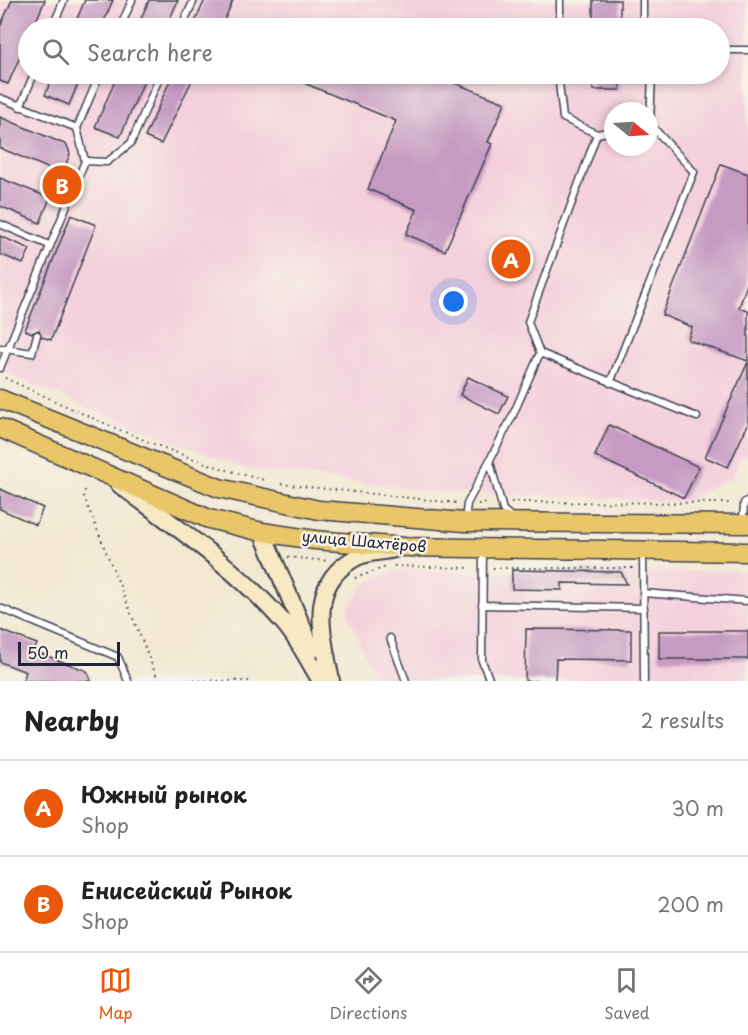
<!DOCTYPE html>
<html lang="en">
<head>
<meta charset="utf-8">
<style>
	body { margin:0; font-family:"Playpen Sans",sans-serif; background:#f2f2f2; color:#222 }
	.compass { position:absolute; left:604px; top:102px; width:54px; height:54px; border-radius:50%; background:#fff; box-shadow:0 3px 9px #0003; rotate:108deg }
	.scale { position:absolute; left:18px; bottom:15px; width:102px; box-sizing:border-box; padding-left:6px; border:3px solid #22223b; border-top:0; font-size:16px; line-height:21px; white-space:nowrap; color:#22223b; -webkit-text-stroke:4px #f7f3e8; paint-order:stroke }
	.you { position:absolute; left:454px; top:302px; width:21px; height:21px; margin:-15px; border:4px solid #fff; border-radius:50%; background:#1a73e8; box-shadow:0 0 0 9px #1a73e833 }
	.badge { display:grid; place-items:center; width:39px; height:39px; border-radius:50%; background:#ea580c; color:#fff; font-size:20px; font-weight:700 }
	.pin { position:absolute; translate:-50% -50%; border:3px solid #fff; box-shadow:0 2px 6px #0006 }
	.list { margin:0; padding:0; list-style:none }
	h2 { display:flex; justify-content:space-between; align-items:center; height:78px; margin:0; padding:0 24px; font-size:26px }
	h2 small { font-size:20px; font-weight:400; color:#767676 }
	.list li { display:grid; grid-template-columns:39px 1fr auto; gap:18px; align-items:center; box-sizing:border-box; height:96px; padding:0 24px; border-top:2px solid #e0e0e0 }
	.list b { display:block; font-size:22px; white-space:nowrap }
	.list p { margin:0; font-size:20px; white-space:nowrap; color:#767676 }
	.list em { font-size:20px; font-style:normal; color:#767676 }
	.icon { flex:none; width:33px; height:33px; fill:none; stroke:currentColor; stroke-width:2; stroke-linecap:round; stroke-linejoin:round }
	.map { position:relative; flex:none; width:748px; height:681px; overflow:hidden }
	.search { position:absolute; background:#fff; box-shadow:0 3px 9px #0003; left:18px; right:18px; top:18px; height:66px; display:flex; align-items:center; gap:15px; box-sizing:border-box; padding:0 21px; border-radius:33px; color:#767676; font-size:22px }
	.sheet { height:270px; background:#fff }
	nav { display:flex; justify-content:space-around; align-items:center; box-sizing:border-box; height:84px; border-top:2px solid #e0e0e0; background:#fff; font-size:16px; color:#767676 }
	nav a { display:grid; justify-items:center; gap:3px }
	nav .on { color:#ea580c }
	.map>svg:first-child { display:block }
</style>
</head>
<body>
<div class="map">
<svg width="748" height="681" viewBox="0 0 748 681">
	<rect width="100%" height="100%" fill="#f7f3e8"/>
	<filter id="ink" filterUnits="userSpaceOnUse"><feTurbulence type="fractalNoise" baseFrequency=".0167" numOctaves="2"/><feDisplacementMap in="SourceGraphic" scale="12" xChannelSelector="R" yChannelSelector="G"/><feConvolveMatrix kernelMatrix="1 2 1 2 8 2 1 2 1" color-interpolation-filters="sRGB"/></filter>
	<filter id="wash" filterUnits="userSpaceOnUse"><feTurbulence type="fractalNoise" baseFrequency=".008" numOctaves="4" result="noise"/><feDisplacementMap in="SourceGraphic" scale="24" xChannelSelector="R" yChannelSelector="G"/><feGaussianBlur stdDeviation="1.35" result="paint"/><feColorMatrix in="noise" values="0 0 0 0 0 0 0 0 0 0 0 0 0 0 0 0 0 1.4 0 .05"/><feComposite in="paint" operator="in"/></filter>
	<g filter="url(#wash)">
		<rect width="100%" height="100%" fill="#f3e9d3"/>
		<g fill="#f4cfdc" fill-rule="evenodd">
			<path d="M0,0H748V456L741,457L733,476L685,501L447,493L246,469L87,408L0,370ZM28,28H720V74H28ZM613,111H649V147H613Z"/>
			<polygon points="398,569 484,572 748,571 748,681 376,681 347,611 365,583"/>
		</g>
		<g id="blocks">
			<g fill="#c69bc2">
				<polygon points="12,0 45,0 33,28 28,28 28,38 8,84 0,81 0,27"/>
				<polygon points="85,0 113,0 101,28 73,28"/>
				<polygon points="149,0 178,0 166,28 137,28"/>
				<polygon points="205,0 233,0 221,28 192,28"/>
				<rect x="593" y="0" width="27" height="28"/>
				<polygon points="54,74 82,74 69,105 45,95"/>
				<polygon points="118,74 147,74 120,137 95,127"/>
				<polygon points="173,74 195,74 161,144 145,137"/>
				<polygon points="282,74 447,74 447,80 505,103 488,142 492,144 445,251 406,234 417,210 368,189 396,121"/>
				<rect x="593" y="74" width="27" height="16"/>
				<polygon points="0,117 67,145 70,154 62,174 0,148"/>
				<polygon points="721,164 748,174 748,281 739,308 748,311 748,361 688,340 692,327 662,315"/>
				<polygon points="0,178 50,198 40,223 0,206"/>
				<polygon points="71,215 96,225 51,340 42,337 39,330 32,333 25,330"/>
				<polygon points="0,236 30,249 23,264 0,254"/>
				<polygon points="748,362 748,424 728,467 705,457"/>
				<polygon points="468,377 508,396 499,414 460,395"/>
				<polygon points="609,425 699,467 684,498 595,456"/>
				<polygon points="0,489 43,508 36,525 0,509"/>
				<polygon points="512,570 621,572 627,584 562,583 562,590 512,589"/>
				<polygon points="526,629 631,630 631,660 556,659 555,681 525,681"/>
				<polygon points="0,630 37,644 34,651 87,671 91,681 23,681 26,672 0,662"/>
				<rect x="659" y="631" width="89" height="28"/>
			</g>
		</g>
	</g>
	<g filter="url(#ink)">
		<use href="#blocks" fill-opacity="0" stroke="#414052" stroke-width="1.5"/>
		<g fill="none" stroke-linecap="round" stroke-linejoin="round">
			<defs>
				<g id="lane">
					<polyline points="52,28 64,0"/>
					<polyline points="120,28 132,0"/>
					<polyline points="181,28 194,0"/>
					<polyline points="560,28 560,0"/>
					<polyline points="643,28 643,0"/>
					<polyline points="720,50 748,50"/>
					<polyline points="558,74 563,118 597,134 613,131"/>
					<polyline points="0,98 77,128"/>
					<polyline points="20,107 34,74"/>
					<polyline points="85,161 107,162 131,143 161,74"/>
					<polyline points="0,224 49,245"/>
					<polyline points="0,348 32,353 37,335"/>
					<polyline points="540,353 697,417"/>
					<polyline points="0,368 85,161 77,128 100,74"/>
					<polyline points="610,383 694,172 650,124 652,74"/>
					<polyline points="490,462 503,510 513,518"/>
					<polyline points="465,521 467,504 512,417 540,353 528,322 597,134"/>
					<polyline points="743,521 744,503 748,500"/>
					<polyline points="483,551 482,661 490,681"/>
					<polyline points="643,553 644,681"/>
					<polyline points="643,593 748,601"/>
					<polyline points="482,605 644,608"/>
					<polyline points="0,608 118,657 128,681"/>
					<polyline points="390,638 406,681"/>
				</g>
				<g id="secondary">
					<path d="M119,484C176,527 237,569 284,623C299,640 309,662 321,681"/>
					<polyline points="262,532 312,650"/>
					<path d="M331,681C323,635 305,584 357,557C367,552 383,552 394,549"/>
				</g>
				<g id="primary">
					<polyline points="0,399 219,488 319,510 465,522 748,524"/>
					<polyline points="0,428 209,519 262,532 315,540 405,547 748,552"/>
				</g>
			</defs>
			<use href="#lane" stroke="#414052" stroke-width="9"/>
			<use href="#secondary" stroke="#414052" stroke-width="20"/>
			<use href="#primary" stroke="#414052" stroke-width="21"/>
			<g stroke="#414052" stroke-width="2" stroke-dasharray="1.5 4.5" stroke-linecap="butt">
				<path d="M5,378C88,416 174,458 264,480"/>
				<polyline points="281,484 457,503"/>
				<polyline points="85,490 84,497 158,680 249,681"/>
				<polyline points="511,502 733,503"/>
				<polyline points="478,504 490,503"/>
				<polyline points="288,557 328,561"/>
				<polyline points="394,566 472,568"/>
				<polyline points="493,568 634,568"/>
				<polyline points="355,578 386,567"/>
			</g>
			<use href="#lane" stroke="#fff" stroke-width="6"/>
			<use href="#secondary" stroke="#f6e9c3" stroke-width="16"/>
			<use href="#primary" stroke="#e9c769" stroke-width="18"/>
		</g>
	</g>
	<g text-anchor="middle" stroke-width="5" stroke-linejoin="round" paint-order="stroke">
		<g font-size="15" fill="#22223b" stroke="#f7f3e8">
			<text transform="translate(364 542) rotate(5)" y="5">улица Шахтёров</text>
		</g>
	</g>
</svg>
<svg class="compass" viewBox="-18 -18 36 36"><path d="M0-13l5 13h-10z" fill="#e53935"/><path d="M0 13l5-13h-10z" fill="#767676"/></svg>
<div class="scale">50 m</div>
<div class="you"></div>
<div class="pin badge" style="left:511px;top:259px">A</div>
<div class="pin badge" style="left:62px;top:185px">B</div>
<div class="search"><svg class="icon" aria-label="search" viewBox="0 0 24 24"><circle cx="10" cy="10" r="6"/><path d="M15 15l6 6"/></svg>Search here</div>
</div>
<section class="sheet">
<h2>Nearby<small>2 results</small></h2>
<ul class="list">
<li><span class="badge">A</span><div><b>Южный рынок</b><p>Shop</p></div><em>30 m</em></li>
<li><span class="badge">B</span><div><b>Енисейский Рынок</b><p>Shop</p></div><em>200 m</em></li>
</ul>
</section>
<nav>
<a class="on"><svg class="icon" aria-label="map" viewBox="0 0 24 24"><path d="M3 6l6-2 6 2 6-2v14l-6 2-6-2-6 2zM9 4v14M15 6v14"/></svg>Map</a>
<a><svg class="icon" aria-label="directions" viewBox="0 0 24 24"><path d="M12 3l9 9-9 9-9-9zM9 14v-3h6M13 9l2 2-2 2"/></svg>Directions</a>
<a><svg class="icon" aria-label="saved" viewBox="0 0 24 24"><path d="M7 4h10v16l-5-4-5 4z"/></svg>Saved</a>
</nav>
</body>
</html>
